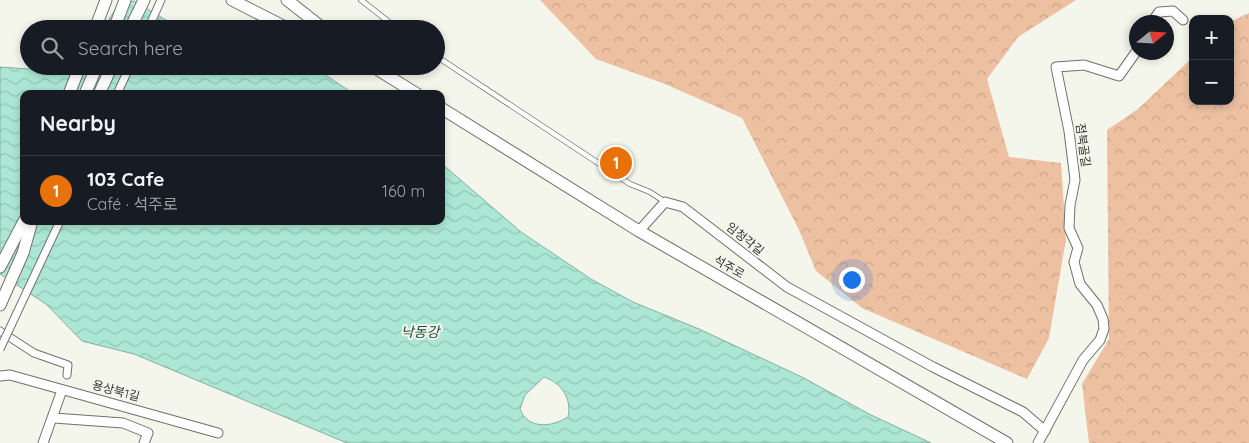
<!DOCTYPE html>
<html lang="en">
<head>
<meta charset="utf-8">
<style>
	body { margin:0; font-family:Quicksand,"Noto Sans KR",sans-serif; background:#20242c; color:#f1f3f6 }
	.controls { position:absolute; right:15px; top:15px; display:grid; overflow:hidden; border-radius:10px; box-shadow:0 2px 8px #0003 }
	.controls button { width:45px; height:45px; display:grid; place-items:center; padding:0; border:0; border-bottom:1px solid #363941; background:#171b24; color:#f1f3f6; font:25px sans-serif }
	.compass { position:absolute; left:1129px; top:15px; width:45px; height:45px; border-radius:50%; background:#171b24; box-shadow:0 2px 8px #0003; rotate:72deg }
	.you { position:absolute; left:851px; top:279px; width:18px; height:18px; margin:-12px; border:4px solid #fff; border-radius:50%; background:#1a73e8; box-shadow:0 0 0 8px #1a73e833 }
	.badge { display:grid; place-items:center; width:32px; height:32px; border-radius:50%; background:#1b62cd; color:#fff; font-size:16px; font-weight:700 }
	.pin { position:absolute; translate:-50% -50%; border:2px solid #fff; box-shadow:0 1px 5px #0006 }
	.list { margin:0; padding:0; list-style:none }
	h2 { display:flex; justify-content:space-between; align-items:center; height:65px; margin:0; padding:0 20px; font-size:21px }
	h2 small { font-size:16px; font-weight:400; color:#9ea1a6 }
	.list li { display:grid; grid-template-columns:32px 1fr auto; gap:15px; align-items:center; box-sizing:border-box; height:70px; padding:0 20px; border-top:1px solid #363941 }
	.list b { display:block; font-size:19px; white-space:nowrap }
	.list p { margin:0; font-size:16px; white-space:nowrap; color:#9ea1a6 }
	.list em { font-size:16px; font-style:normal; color:#9ea1a6 }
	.icon { flex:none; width:28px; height:28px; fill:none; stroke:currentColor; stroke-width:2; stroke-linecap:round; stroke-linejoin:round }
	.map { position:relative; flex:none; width:1249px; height:443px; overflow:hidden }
	.search { position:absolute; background:#171b24; box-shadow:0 2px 8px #0003; left:20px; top:20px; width:425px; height:55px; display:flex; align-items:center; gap:12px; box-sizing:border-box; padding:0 18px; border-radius:28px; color:#9ea1a6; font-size:19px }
	.panel { position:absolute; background:#171b24; box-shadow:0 2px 8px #0003; left:20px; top:90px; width:425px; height:135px; border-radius:10px }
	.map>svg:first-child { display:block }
</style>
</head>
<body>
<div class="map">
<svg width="1249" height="443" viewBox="0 0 1249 443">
	<defs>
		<pattern id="forest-crowns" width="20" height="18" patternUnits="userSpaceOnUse" patternTransform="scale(1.25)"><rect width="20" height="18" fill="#ecc0a0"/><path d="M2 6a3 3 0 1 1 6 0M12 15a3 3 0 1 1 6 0" fill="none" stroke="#cba58a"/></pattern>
		<pattern id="water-waves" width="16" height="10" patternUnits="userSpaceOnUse" patternTransform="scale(1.25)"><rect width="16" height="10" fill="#abe7d4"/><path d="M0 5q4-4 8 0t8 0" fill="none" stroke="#93c6b6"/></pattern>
	</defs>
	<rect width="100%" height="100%" fill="#f4f6ec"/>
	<g fill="url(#forest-crowns)">
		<polygon points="540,0 1076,0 1018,37 987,79 1009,157 1061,163 1066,239 1049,338 1027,379 862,308 816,271 799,230 742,118 665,84 596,59"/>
		<polygon points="1249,13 1249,443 1089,443 1082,384 1109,339 1107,130 1138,109 1193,57 1193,101 1230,101 1230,22"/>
	</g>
	<g fill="url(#water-waves)" stroke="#86b0a2" fill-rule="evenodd">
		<polygon points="134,1 176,26 183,29 103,29 118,5"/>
		<path d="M61,66H312L354,94H24V221H441V163L521,232L591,279L633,302L699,329L804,378L869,414L931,443H347L134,354L82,341L46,304L0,274V67L44,70ZM544,377C562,383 572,399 568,417C552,427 528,430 520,409L525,395Z"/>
	</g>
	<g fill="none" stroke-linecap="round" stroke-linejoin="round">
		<defs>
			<g id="service">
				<polyline points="361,0 398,29"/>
				<polyline points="436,56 630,184 650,192 665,202"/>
			</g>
			<g id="pedestrian">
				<polyline points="148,29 161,0"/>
				<polyline points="117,94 130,66"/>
				<polyline points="0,331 34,353 68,365 67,375"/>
			</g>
			<g id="minor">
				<polyline points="1152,22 1159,12 1173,11 1183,20"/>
				<polyline points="639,231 665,202 683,207 787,287 933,367 1023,412 1045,431"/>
				<polyline points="0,376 10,375 218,433"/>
				<polyline points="54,418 123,423 148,433 144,443"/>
				<polyline points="43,443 62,390"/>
				<polyline points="1038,443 1083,360 1100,340 1104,329 1103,319 1097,305 1080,284 1074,262 1078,248 1069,228 1070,205 1075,180 1069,131 1056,67 1084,65 1119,76 1136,52"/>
			</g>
			<g id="tertiary">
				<polyline points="232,0 289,29"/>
				<polyline points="287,0 324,29"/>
				<polyline points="95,29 106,0"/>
				<polyline points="114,29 125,0"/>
				<polyline points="130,29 144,0"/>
				<polyline points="372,66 417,94"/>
				<polyline points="69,94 80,66"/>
				<polyline points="85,94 97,66"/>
				<polyline points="99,94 112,66"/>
				<polyline points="441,108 639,231 1007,443"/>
				<polyline points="0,267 24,221"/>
				<polyline points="0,305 23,253 32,221"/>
			</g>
		</defs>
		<use href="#service" stroke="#707169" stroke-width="6"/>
		<use href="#pedestrian" stroke="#707169" stroke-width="9"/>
		<use href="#minor" stroke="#707169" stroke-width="11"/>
		<use href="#tertiary" stroke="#707169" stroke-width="13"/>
		<use href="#service" stroke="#fff" stroke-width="4.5"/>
		<use href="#pedestrian" stroke="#fff" stroke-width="7"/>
		<use href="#minor" stroke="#fff" stroke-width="9"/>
		<use href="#tertiary" stroke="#fff" stroke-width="11"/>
		<defs>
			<polyline id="pedestrian-bridge" points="0,349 60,221"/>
		</defs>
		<use href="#pedestrian-bridge" stroke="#707169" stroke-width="9" stroke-linecap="butt"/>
		<use href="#pedestrian-bridge" stroke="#fff" stroke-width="7"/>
	</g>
	<g text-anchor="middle" stroke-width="4" stroke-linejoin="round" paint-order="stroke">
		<g font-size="12" fill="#30302d" stroke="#f4f6ec">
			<text transform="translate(1083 145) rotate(82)" y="4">점북골길</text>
			<text transform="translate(745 239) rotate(39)" y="4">임청각길</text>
			<text transform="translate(729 267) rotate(30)" y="4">석주로</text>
			<text transform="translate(116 391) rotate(15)" y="4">용상북1길</text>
		</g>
		<g font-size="14" font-style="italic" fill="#15473b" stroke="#f4f6ec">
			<text x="420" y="337">낙동강</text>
		</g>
	</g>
</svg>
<div class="controls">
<button>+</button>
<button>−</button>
</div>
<svg class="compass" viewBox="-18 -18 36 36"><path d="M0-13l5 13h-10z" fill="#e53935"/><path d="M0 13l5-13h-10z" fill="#9ea1a6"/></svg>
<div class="you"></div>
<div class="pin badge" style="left:616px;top:163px;background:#e8710a">1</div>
<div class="search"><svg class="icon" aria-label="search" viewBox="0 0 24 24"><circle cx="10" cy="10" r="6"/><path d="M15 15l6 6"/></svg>Search here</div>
<section class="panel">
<h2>Nearby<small></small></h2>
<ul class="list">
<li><span class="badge" style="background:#e8710a">1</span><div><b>103 Cafe</b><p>Café · 석주로</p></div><em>160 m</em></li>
</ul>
</section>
</div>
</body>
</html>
